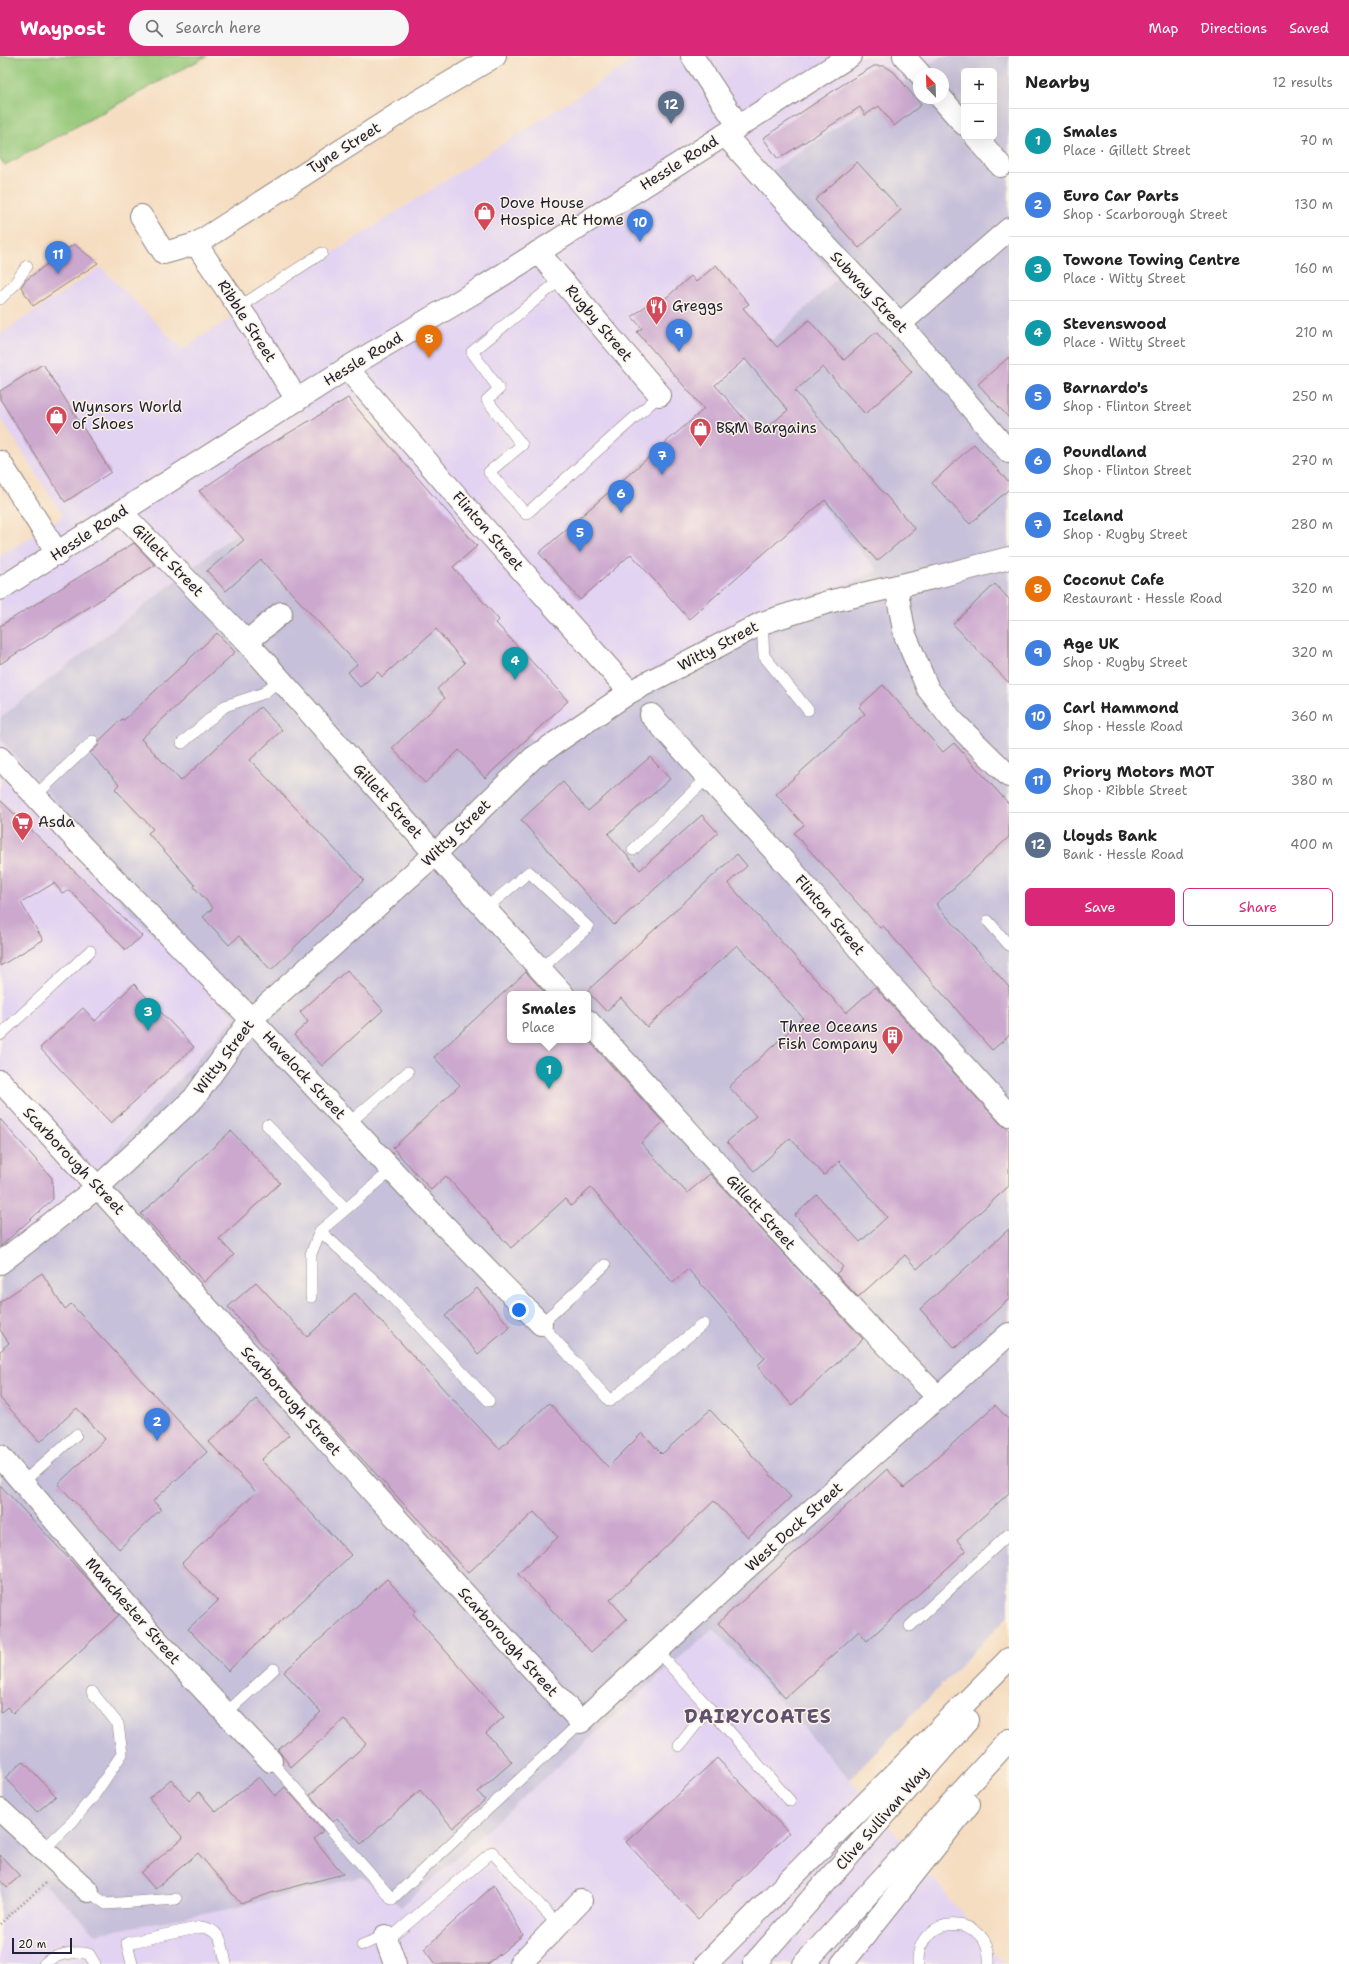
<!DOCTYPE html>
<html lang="en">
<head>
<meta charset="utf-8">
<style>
	body { margin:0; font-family:"Shantell Sans",sans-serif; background:#f6f6f6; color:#222 }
	.controls { position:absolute; right:12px; top:12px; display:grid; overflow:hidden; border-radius:6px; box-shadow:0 4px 16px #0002 }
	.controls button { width:36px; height:36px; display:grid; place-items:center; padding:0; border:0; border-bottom:1px solid #e0e0e0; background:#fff; color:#222; font:20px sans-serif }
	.compass { position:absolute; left:913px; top:12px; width:36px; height:36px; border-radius:50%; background:#fff; box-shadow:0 4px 16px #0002; rotate:337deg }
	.scale { position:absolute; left:12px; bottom:10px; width:60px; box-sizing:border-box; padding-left:4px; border:2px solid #22223b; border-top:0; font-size:11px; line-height:14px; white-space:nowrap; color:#22223b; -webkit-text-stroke:3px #fcf5e5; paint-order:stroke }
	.you { position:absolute; left:519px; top:1254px; width:14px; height:14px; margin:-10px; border:3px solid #fff; border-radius:50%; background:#1a73e8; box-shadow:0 0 0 6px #1a73e833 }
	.badge { display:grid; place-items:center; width:26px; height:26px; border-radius:50%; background:#db2777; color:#fff; font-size:13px; font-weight:700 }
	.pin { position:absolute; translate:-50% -33px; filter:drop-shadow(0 1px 2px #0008) }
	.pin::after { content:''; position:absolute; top:21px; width:14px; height:12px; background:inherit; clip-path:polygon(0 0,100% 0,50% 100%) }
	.popup { position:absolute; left:507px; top:935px; width:84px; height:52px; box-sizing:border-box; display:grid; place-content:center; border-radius:6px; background:#fff; filter:drop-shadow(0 1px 3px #0005); font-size:13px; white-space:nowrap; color:#767676 }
	.popup b { font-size:15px; color:#222 }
	.popup::after { content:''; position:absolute; left:50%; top:100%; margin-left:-8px; border:8px solid transparent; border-top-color:#fff }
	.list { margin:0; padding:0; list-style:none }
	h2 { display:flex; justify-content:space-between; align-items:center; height:52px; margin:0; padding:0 16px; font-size:17px }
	h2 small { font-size:13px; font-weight:400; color:#767676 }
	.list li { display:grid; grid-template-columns:26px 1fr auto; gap:12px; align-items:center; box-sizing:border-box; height:64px; padding:0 16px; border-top:1px solid #e0e0e0 }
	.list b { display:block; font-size:15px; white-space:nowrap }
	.list p { margin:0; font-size:13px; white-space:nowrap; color:#767676 }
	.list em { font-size:13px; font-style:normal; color:#767676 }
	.actions { display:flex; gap:8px; padding:12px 16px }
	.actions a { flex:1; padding:9px 0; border:1px solid #db2777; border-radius:6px; text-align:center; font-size:14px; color:#db2777 }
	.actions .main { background:#db2777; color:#fff }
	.icon { flex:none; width:22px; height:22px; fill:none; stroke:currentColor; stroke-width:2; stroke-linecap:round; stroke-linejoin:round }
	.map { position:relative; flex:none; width:1009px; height:1908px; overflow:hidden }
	header { display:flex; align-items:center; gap:24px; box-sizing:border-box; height:56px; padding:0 20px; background:#db2777; color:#fff }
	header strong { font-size:19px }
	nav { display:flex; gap:22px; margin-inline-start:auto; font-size:14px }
	.search { width:280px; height:36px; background:#f6f6f6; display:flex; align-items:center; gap:10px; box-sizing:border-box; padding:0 14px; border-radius:22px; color:#767676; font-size:15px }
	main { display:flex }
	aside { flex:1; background:#fff }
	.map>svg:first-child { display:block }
</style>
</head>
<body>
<header>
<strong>Waypost</strong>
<div class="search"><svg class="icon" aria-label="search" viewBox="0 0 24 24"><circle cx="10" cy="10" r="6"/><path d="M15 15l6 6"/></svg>Search here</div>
<nav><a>Map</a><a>Directions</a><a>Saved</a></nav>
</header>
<main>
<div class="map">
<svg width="1009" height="1908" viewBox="0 0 1009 1908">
	<rect width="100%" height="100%" fill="#fcf5e5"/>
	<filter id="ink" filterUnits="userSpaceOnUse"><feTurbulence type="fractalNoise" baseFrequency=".025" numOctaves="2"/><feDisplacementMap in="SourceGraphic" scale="8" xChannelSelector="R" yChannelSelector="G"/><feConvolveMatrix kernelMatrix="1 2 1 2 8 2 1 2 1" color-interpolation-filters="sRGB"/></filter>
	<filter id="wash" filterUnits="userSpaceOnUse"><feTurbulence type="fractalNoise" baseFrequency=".012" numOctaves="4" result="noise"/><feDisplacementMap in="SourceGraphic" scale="16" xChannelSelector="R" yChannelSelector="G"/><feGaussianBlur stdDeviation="0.9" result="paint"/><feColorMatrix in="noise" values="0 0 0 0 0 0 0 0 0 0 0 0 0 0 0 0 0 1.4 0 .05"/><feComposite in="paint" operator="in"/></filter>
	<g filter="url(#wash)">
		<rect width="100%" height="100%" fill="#f5ddc1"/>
		<g fill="#e3d3f2">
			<polygon points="640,0 942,0 757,125 836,223 780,277 720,329 877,514 851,527 757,557 642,620 535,686 298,429 0,662 0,500 63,460 0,361 0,278 101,211 182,293"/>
			<polygon points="0,683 119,817 105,830 235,961 84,1129 0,1199"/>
			<polygon points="713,1571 850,1723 1004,1908 0,1908 0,1866 44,1828 96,1878 230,1852 362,1821 401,1851"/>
		</g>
		<path fill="#c6c0da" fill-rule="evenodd" d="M942,0H1009V1559L850,1723L713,1572L401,1851L362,1821L230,1852L96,1878L44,1828L0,1866V1199L84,1129L235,961L105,830L119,817L0,683V662L298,429L535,686L642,620L757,557L851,527L877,514L720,329L780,277L836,223L757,125ZM964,15H994V81H964ZM919,18H943V42H919ZM510,938H588V984H510Z"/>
		<polygon fill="#94c778" stroke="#5b745a" points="0,0 207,0 5,109 0,103"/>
		<g id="blocks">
			<g fill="#cca8cf" fill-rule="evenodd">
				<polygon points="874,10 885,10 894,16 921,49 894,70 879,50 865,59 860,51 778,103 763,82 845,27"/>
				<polygon points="857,106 901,154 859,192 815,144"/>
				<polygon points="74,188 98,207 33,250 21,231 26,224"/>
				<path d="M716,209L749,248L743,252L777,291L809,264L844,304L876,276L912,316L865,358L823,311L795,335L915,473L877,505L825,444L689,563L631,498L580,544L539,497L704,353L637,276L642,272L632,261L656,241L660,247L691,220L696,226ZM745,303L788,354L758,379L715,329Z"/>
				<polygon points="1009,301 1009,362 978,328"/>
				<polygon points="43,308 111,416 65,446 0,343 0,335"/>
				<polygon points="348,342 477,490 453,511 499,564 496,567 568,645 485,722 459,694 425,727 392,692 445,642 437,633 465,607 436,573 382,621 378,616 360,631 348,616 357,608 261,504 226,535 207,515 244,484 199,435 262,393"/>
				<polygon points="974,388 1009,426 1009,433 970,468 932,427"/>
				<polygon points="134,487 155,509 0,608 0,570"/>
				<polygon points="995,528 1009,543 1009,627 953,568"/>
				<polygon points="217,577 235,596 141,683 181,725 260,651 282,674 250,704 364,824 271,914 239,880 229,889 203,861 213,852 194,831 195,829 148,777 153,773 115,733 119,728 90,697 98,690 100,684 122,663 124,664"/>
				<polygon points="883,629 943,696 954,687 1009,748 1009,781 936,848 1009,931 1009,980 992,994 883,870 880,872 794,777 804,769 776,738 865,658 859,651"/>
				<polygon points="650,701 670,723 608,778 640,814 702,759 718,777 614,869 521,764 563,726 588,755"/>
				<polygon points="0,744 142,880 126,894 69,834 62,837 54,827 21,847 43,884 0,910"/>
				<polygon points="737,798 747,810 728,827 846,957 875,931 1000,1067 1009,1074 1009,1130 917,1213 905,1199 858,1241 836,1218 843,1211 795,1159 817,1139 860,1186 887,1161 839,1105 824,1119 790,1082 754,1115 727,1086 756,1060 729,1031 803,962 737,889 647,971 621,942 606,955 587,935"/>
				<polygon points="347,914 383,954 322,1010 294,979 308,966 300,956"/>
				<polygon points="526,916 546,938 510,938 510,984 588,984 663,1066 641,1087 687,1137 710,1118 863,1283 792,1349 757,1310 765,1302 688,1213 673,1227 591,1132 571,1150 565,1143 511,1192 446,1120 431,1134 393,1092 460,1029 434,1001"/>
				<polygon points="134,928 194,991 111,1067 40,992 83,952 95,965"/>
				<polygon points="0,1063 52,1122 53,1143 0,1191"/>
				<polygon points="231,1075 280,1127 219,1183 234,1199 204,1226 141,1158"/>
				<polygon points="1009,1173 1009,1243 955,1292 920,1253"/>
				<polygon points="42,1217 65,1253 71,1248 207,1396 153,1445 161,1453 119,1493 58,1428 105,1383 77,1352 40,1386 0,1342 0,1295 9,1287 0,1274 0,1246"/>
				<polygon points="256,1226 307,1281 355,1237 499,1393 549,1347 608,1411 642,1377 662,1398 710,1354 791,1441 748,1481 714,1445 610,1544 627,1563 591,1596 518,1518 558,1481 534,1456 468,1517 298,1334 276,1309 279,1307 228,1251"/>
				<polygon points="477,1232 510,1271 478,1298 445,1260"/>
				<polygon points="256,1343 289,1379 261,1404 351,1499 228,1615 188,1573 218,1545 182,1507 256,1436 209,1386"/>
				<polygon points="995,1349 1009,1364 1009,1437 957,1484 966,1495 867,1585 859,1575 785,1642 718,1567 887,1413 904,1432"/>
				<polygon points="0,1429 87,1522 119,1559 13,1657 7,1651 0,1657"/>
				<polygon points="387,1523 416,1555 413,1558 504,1661 486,1677 512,1706 478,1736 485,1744 453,1772 420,1734 361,1788 337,1762 333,1766 310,1739 366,1688 344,1663 291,1711 278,1694 321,1656 284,1616"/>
				<polygon points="717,1702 789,1777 698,1863 626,1786"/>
				<polygon points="23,1705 56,1740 37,1756 5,1722"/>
				<polygon points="259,1721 275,1740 285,1731 323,1775 314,1783 343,1818 271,1837 241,1848 198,1797 155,1833 141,1817 183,1782 149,1742 171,1723 189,1745 199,1736 216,1756"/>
				<polygon points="0,1799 20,1820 7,1831 0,1823"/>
				<polygon points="494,1829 523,1879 488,1908 435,1908 424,1893"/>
			</g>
		</g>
	</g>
	<g filter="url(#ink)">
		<use href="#blocks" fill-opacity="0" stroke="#8c807e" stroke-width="1"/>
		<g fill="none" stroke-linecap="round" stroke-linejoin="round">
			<defs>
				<g id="lane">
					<polyline points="561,223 472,296 499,333 487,344 522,389 489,416 526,458 660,339"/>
					<polyline points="0,243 13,230 27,210"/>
					<polyline points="239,251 322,197"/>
					<polyline points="762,567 764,600 808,654"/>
					<polyline points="182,687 225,650 264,637 280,623"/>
					<polyline points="35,740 93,685"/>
					<polyline points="633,794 707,722"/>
					<polyline points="485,853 529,816 588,871 540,913"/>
					<polyline points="988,865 1009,889"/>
					<polyline points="0,979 90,895"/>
					<polyline points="349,1067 408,1016"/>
					<polyline points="267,1069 346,1153"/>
					<polyline points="320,1175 389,1238 489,1345"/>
					<polyline points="605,1209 541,1268 610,1345 703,1268"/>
					<polyline points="311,1241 311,1198 320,1175 392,1114"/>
					<polyline points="22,1427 76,1379"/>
					<polyline points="910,1570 1009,1478"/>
					<polyline points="657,1595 709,1652 679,1690"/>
					<polyline points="709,1652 790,1745"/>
					<polyline points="226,1657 274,1613"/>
					<polyline points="271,1705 392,1843 581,1666"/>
					<polyline points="43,1794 72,1766 93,1741 122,1698 118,1668 92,1636"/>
					<polyline points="88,1835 106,1848 176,1843"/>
					<polyline points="387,1885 492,1796 558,1869"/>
					<polyline points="362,1889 385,1880"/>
					<path d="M44,1908C53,1898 76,1895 89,1898L95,1908"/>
					<path d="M132,1908L127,1887L201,1871C223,1874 222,1890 226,1908"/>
					<path d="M918,1908C916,1855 993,1856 989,1908"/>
				</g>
				<g id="street">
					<polyline points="692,0 738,69"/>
					<polyline points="904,0 920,18"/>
					<polyline points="941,42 964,68"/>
					<polyline points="725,79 798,160 900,268 1009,396"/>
					<polyline points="976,81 1001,110"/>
					<polyline points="141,160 164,197 196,188 412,49 495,0"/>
					<polyline points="196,188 253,272 297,344"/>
					<polyline points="538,196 660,339"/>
					<polyline points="900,268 1009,173"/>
					<polyline points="347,312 478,465 630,636"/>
					<polyline points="0,406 58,498"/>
					<polyline points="121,456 247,586 435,798 563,938"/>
					<polyline points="896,531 905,579 928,633 952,664 1009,720"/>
					<polyline points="247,586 281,557"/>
					<polyline points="651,659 791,813 883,921 1009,1059"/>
					<polyline points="0,702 79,787 251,963 434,1159 541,1268"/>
					<path d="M588,965C704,1091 817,1221 939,1342"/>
					<path d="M0,1025C196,1236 386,1453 581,1666L740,1518L1009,1278"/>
					<polyline points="0,1400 153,1580 271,1705"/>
					<polyline points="0,1754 88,1835"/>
					<polyline points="385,1880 395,1908"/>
					<polyline points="520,1908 581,1845"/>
				</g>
				<g id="secondary">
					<polyline points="0,533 347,312 480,233 850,0"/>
					<polyline points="0,1207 99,1130 194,1042 251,963 435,798 533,702 630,636 762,567 828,546 936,521 1009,502"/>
				</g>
				<g id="highway">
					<polyline points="706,1908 1009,1603"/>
					<polyline points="754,1908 968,1664"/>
					<polyline points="804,1908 1009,1684"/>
					<polyline points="842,1908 969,1748"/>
				</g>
			</defs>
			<use href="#lane" stroke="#8c807e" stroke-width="12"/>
			<use href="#street" stroke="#8c807e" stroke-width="24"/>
			<use href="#secondary" stroke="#8c807e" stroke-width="24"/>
			<use href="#highway" stroke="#8c807e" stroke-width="24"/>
			<polyline stroke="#8c807e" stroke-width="2.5" stroke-dasharray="1 3" stroke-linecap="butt" points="0,1868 47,1826"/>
			<use href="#lane" stroke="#fff" stroke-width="11"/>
			<use href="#street" stroke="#fff" stroke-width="22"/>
			<use href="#secondary" stroke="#fff" stroke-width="22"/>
			<use href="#highway" stroke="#fff" stroke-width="22"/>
		</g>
	</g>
	<defs>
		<symbol id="shop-pin" viewBox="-11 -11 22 30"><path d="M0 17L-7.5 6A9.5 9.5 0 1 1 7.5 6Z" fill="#d1495b" stroke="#fcf5e5"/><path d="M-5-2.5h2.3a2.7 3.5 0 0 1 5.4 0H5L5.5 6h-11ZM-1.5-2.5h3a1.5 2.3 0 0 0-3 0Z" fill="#fff"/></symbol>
		<symbol id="restaurant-pin" viewBox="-11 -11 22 30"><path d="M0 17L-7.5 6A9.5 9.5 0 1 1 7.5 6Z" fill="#d1495b" stroke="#fcf5e5"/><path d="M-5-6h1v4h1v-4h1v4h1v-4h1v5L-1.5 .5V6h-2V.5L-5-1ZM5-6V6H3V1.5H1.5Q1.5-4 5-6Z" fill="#fff"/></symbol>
		<symbol id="supermarket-pin" viewBox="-11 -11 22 30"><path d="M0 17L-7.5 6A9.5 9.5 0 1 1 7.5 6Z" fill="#d1495b" stroke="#fcf5e5"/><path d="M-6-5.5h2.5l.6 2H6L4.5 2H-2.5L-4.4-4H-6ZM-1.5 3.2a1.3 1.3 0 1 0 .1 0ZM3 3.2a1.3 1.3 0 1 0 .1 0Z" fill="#fff"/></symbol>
		<symbol id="building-pin" viewBox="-11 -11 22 30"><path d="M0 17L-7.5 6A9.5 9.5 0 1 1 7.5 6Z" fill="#d1495b" stroke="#fcf5e5"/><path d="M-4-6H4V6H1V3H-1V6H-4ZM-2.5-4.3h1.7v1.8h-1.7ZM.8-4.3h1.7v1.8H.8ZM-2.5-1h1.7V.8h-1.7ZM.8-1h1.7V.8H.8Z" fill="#fff"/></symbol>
	</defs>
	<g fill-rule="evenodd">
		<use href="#shop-pin" x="472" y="144" width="25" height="34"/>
		<use href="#restaurant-pin" x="644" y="238" width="25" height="34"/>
		<use href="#shop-pin" x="44" y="348" width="25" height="34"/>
		<use href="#shop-pin" x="688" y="360" width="25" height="34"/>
		<use href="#supermarket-pin" x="10" y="754" width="25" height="34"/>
		<use href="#building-pin" x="880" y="968" width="25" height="34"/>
	</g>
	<g text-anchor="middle" stroke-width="3" stroke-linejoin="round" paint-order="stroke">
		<g font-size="15" fill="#22223b" stroke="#fcf5e5">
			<text transform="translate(344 92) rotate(-32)" y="5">Tyne Street</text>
			<text transform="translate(679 107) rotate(-32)" y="5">Hessle Road</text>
			<text transform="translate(869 236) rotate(47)" y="5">Subway Street</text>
			<text transform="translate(247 265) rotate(57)" y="5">Ribble Street</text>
			<text transform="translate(599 267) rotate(50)" y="5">Rugby Street</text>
			<text transform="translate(363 303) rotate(-31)" y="5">Hessle Road</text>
			<text transform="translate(488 475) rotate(49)" y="5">Flinton Street</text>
			<text transform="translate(89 477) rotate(-33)" y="5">Hessle Road</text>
			<text transform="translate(168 504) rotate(46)" y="5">Gillett Street</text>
			<text transform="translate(718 590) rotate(-28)" y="5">Witty Street</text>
			<text transform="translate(388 745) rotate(48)" y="5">Gillett Street</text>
			<text transform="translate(456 777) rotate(-44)" y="5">Witty Street</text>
			<text transform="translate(830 859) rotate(50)" y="5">Flinton Street</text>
			<text transform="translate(224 1001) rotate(-53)" y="5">Witty Street</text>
			<text transform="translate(304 1019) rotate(47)" y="5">Havelock Street</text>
			<text transform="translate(74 1105) rotate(47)" y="5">Scarborough Street</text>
			<text transform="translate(761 1156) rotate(48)" y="5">Gillett Street</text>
			<text transform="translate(291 1345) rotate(48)" y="5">Scarborough Street</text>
			<text transform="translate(794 1471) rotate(-42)" y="5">West Dock Street</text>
			<text transform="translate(133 1555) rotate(49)" y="5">Manchester Street</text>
			<text transform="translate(508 1586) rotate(48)" y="5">Scarborough Street</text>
			<text transform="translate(882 1762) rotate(-49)" y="5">Clive Sullivan Way</text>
		</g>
		<g font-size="15" fill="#22223b" stroke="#fcf5e5" text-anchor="start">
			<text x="500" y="152">Dove House<tspan x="500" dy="17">Hospice At Home</tspan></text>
			<text x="672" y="255">Greggs</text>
			<text x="72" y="356">Wynsors World<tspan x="72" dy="17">of Shoes</tspan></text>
			<text x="716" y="377">B&amp;M Bargains</text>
			<text x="38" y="771">Asda</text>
			<text x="878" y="976" text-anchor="end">Three Oceans<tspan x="878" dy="17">Fish Company</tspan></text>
		</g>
		<g font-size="19" font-weight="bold" letter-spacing="1" fill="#5e516f" stroke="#fcf5e5">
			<text x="758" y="1667">DAIRYCOATES</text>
		</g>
	</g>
</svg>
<div class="controls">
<button>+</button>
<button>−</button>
</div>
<svg class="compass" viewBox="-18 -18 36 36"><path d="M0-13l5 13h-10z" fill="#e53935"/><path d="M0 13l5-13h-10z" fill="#767676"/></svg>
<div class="scale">20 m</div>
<div class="you"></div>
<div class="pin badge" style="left:549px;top:1033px;background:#0f9aa8">1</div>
<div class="popup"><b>Smales</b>Place</div>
<div class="pin badge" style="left:157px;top:1385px;background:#3f7fe0">2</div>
<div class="pin badge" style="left:148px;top:975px;background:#0f9aa8">3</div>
<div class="pin badge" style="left:515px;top:624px;background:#0f9aa8">4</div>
<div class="pin badge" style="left:580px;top:496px;background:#3f7fe0">5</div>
<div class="pin badge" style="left:621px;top:457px;background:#3f7fe0">6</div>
<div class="pin badge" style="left:662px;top:419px;background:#3f7fe0">7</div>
<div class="pin badge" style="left:429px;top:302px;background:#e8710a">8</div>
<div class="pin badge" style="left:679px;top:296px;background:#3f7fe0">9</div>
<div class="pin badge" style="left:640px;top:186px;background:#3f7fe0">10</div>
<div class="pin badge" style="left:58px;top:218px;background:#3f7fe0">11</div>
<div class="pin badge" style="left:671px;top:68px;background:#5c6f8a">12</div>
</div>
<aside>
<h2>Nearby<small>12 results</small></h2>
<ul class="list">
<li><span class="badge" style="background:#0f9aa8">1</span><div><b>Smales</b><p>Place · Gillett Street</p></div><em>70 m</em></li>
<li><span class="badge" style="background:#3f7fe0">2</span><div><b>Euro Car Parts</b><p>Shop · Scarborough Street</p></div><em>130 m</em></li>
<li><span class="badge" style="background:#0f9aa8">3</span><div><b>Towone Towing Centre</b><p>Place · Witty Street</p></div><em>160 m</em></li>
<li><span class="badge" style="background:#0f9aa8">4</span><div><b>Stevenswood</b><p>Place · Witty Street</p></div><em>210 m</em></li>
<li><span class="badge" style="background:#3f7fe0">5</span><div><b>Barnardo's</b><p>Shop · Flinton Street</p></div><em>250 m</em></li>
<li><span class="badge" style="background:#3f7fe0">6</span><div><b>Poundland</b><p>Shop · Flinton Street</p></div><em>270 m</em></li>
<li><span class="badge" style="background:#3f7fe0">7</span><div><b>Iceland</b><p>Shop · Rugby Street</p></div><em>280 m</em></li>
<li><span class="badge" style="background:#e8710a">8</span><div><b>Coconut Cafe</b><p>Restaurant · Hessle Road</p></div><em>320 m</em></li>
<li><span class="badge" style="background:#3f7fe0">9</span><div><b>Age UK</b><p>Shop · Rugby Street</p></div><em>320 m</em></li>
<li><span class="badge" style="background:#3f7fe0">10</span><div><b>Carl Hammond</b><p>Shop · Hessle Road</p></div><em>360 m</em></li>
<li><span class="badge" style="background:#3f7fe0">11</span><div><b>Priory Motors MOT</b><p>Shop · Ribble Street</p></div><em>380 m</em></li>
<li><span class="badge" style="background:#5c6f8a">12</span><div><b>Lloyds Bank</b><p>Bank · Hessle Road</p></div><em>400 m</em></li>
</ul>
<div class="actions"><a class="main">Save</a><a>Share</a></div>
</aside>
</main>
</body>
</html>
